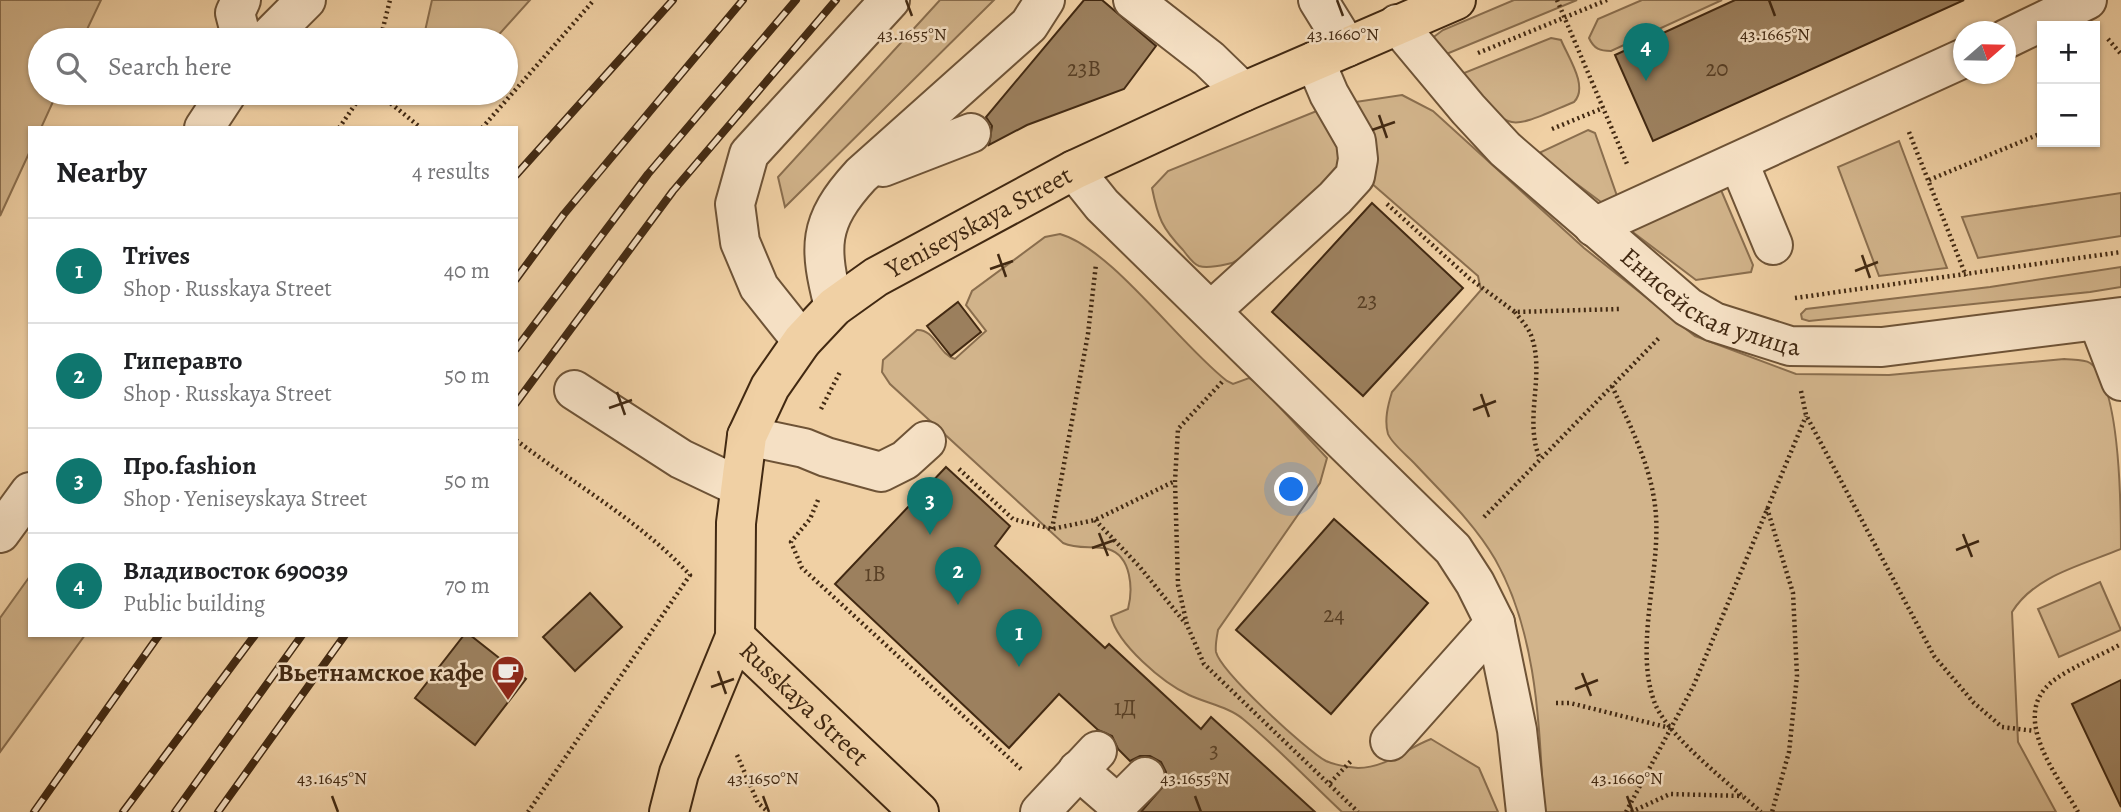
<!DOCTYPE html>
<html lang="en">
<head>
<meta charset="utf-8">
<style>
	body { margin:0; font-family:Alegreya,serif; background:#f2f2f2; color:#202124 }
	.controls { position:absolute; right:21px; top:21px; display:grid; overflow:hidden; border-radius:0px; box-shadow:0 2px 5px #0004 }
	.controls button { width:63px; height:63px; display:grid; place-items:center; padding:0; border:0; border-bottom:2px solid #e0e0e0; background:#fff; color:#202124; font:35px sans-serif }
	.compass { position:absolute; left:1953px; top:21px; width:63px; height:63px; border-radius:50%; background:#fff; box-shadow:0 2px 5px #0004; rotate:70deg }
	.you { position:absolute; left:1292px; top:490px; width:24px; height:24px; margin:-18px; border:5px solid #fff; border-radius:50%; background:#1a73e8; box-shadow:0 0 0 10px #1a73e833 }
	.badge { display:grid; place-items:center; width:46px; height:46px; border-radius:50%; background:#0f766e; color:#fff; font-size:23px; font-weight:700 }
	.pin { position:absolute; translate:-50% -58px; filter:drop-shadow(0 2px 4px #0008) }
	.pin::after { content:''; position:absolute; top:37px; width:24px; height:21px; background:inherit; clip-path:polygon(0 0,100% 0,50% 100%) }
	.list { margin:0; padding:0; list-style:none }
	h2 { display:flex; justify-content:space-between; align-items:center; height:91px; margin:0; padding:0 28px; font-size:30px }
	h2 small { font-size:23px; font-weight:400; color:#757577 }
	.list li { display:grid; grid-template-columns:46px 1fr auto; gap:21px; align-items:center; box-sizing:border-box; height:105px; padding:0 28px; border-top:2px solid #e0e0e0 }
	.list b { display:block; font-size:26px; white-space:nowrap }
	.list p { margin:0; font-size:23px; white-space:nowrap; color:#757577 }
	.list em { font-size:23px; font-style:normal; color:#757577 }
	.icon { flex:none; width:38px; height:38px; fill:none; stroke:currentColor; stroke-width:2; stroke-linecap:round; stroke-linejoin:round }
	.map { position:relative; flex:none; width:2121px; height:812px; overflow:hidden }
	.search { position:absolute; background:#fff; box-shadow:0 2px 5px #0004; left:28px; top:28px; width:490px; height:77px; display:flex; align-items:center; gap:18px; box-sizing:border-box; padding:0 24px; border-radius:38px; color:#757577; font-size:26px }
	.panel { position:absolute; background:#fff; box-shadow:0 2px 5px #0004; left:28px; top:126px; width:490px; height:511px; border-radius:0px }
	.map>svg:first-child { display:block }
</style>
</head>
<body>
<div class="map">
<svg width="2121" height="812" viewBox="0 0 2121 812">
	<rect width="100%" height="100%" fill="#f0d0a4"/>
	<filter id="stains"><feTurbulence type="fractalNoise" baseFrequency=".00286" numOctaves="4"/><feColorMatrix values="0 0 0 0 .2 0 0 0 0 .09 0 0 0 0 .02 0 0 0 .5 -.17"/></filter>
	<radialGradient id="worn" r=".72"><stop offset=".6" stop-color="#630" stop-opacity="0"/><stop offset="1" stop-color="#630" stop-opacity=".3"/></radialGradient>
	<g fill="#d2b48b" stroke="#8a6e4e" stroke-width="2">
		<polygon points="0,0 101,0 82,40 40,40 40,93 57,93 41,128 30,128 30,151 0,216"/>
		<polygon points="432,0 530,0 494,40 423,40"/>
		<polygon points="940,0 994,0 785,207 778,177"/>
		<polygon points="1514,0 1577,0 1444,55 1431,39 1443,30"/>
		<path d="M1642,0H1722L1611,51C1600,51 1594,49 1589,38L1598,19Z"/>
		<path d="M1551,38L1561,40C1568,57 1589,87 1574,102C1502,132 1515,133 1460,78L1464,73Z"/>
		<path d="M1402,95L1433,111L1584,248L1695,336L1796,374L1889,375L2064,359C2071,360 2084,359 2090,363C2121,384 2121,509 2121,549C2083,565 2035,575 2012,612L2018,742L2056,812H1544C1539,727 1538,635 1495,559C1474,523 1444,495 1416,465C1409,457 1392,444 1388,434C1384,420 1388,405 1392,392L1481,290L1478,276L1370,182L1232,263C1222,265 1209,269 1199,266C1193,264 1187,255 1183,250C1162,228 1158,218 1152,188L1168,171L1329,106Z"/>
		<polygon points="1588,130 1595,133 1617,196 1605,205 1542,158 1541,152"/>
		<polygon points="1899,141 1947,268 1879,276 1838,167"/>
		<polygon points="1718,183 1753,265 1751,272 1696,280 1626,227"/>
		<polygon points="2121,193 2121,236 1978,258 1962,217"/>
		<path d="M1060,234C1112,249 1180,345 1227,381L1233,384L1249,378L1259,385L1327,458L1320,483L1218,630C1217,636 1215,645 1216,652C1221,672 1306,750 1326,761C1334,765 1348,767 1358,768C1386,768 1405,749 1431,739L1479,768L1498,812H1342C1309,781 1278,748 1243,719C1229,707 1206,703 1189,695C1163,683 1117,644 1111,616L1128,609C1133,590 1132,556 1108,549C1093,545 1078,550 1063,543L890,384L882,372L883,360L917,330C935,329 938,354 955,359L986,331L966,305L972,291L1045,237Z"/>
		<polygon points="2121,267 2121,287 2090,292 1809,321 1802,319 1801,314 1806,309 1990,287"/>
		<polygon points="30,576 30,635 85,635 0,752 0,618"/>
		<polygon points="2100,582 2121,630 2059,657 2038,609"/>
	</g>
	<g fill="#9c805e" stroke="#422912" stroke-width="2">
		<polygon points="1084,0 1102,0 1156,46 1124,89 1027,125 989,145 992,126 986,117"/>
		<polygon points="1735,0 1964,0 1653,141 1615,55"/>
		<polygon points="1372,203 1463,288 1363,396 1272,312"/>
		<polygon points="958,302 981,332 951,356 927,326"/>
		<polygon points="946,467 1010,526 995,546 1105,648 1109,644 1201,729 1211,717 1315,812 1141,812 1166,783 1166,772 1161,762 1150,756 1140,756 1130,761 1118,749 1112,736 1098,730 1059,694 1009,748 835,584"/>
		<polygon points="1334,519 1428,603 1331,714 1236,630"/>
		<polygon points="590,593 622,627 575,671 543,637"/>
		<polygon points="464,635 470,635 526,679 475,745 415,698"/>
		<polygon points="2121,680 2121,807 2072,704"/>
	</g>
	<g fill="none" stroke-linecap="round" stroke-linejoin="round">
		<defs>
			<g id="minor">
				<polyline points="241,0 235,13 242,40"/>
				<polyline points="1133,0 1209,59 1243,92"/>
				<polyline points="1318,0 1347,47"/>
				<path id="s1" d="M1397,24L1468,109L1505,149L1688,307L1714,322L1790,346L1882,347L2121,317"/>
				<polyline points="2006,39 2087,0"/>
				<polyline points="266,40 306,0"/>
				<polyline points="204,128 227,93"/>
				<polyline points="1739,163 1773,245"/>
				<polyline points="883,167 971,133"/>
				<polyline points="1074,170 1102,205 1453,549 1475,583 1495,623 1517,730 1526,812"/>
				<polyline points="1594,227 1964,58"/>
				<path d="M834,307C819,247 817,223 861,175L1029,25L1045,0"/>
				<polyline points="1212,310 1335,198 1355,176 1358,159 1356,141 1329,94 1315,61"/>
				<polyline points="2098,321 2121,381"/>
				<polyline points="802,341 759,287 740,242 735,204 749,154 890,0"/>
				<polyline points="574,390 681,459 740,487"/>
				<polyline points="747,436 804,448 826,457 881,472 905,460 926,441"/>
				<polyline points="0,533 30,492"/>
				<polyline points="1390,741 1495,623"/>
				<polyline points="1078,770 1115,802 1122,800 1145,777"/>
				<polyline points="1040,812 1097,751"/>
			</g>
			<g id="major">
				<path id="s2" d="M735,637L919,812"/>
				<path id="s3" d="M669,812L679,773L735,637L736,523L747,436L770,387L802,341L834,307L876,277L1074,170L1243,92L1456,0"/>
			</g>
		</defs>
		<use href="#minor" stroke="#6e5336" stroke-width="42"/>
		<use href="#major" stroke="#422912" stroke-width="42"/>
		<g stroke="#422912" stroke-width="4.5" stroke-dasharray="2 3.5" stroke-linecap="butt">
			<polyline points="1557,0 1627,164"/>
			<polyline points="2108,39 2121,54"/>
			<polyline points="380,40 390,0"/>
			<polyline points="1478,53 1607,0"/>
			<polyline points="378,93 421,128"/>
			<polyline points="339,128 363,93"/>
			<polyline points="482,128 594,0"/>
			<polyline points="1552,129 1603,108"/>
			<polyline points="1909,132 1966,276"/>
			<polyline points="1929,180 2042,133"/>
			<polyline points="1387,204 1469,278 1515,312 1619,309"/>
			<polyline points="1795,298 2121,252"/>
			<path d="M1515,312C1520,319 1528,327 1531,335C1546,375 1523,419 1540,459"/>
			<polyline points="1222,382 1178,429 1175,481 1178,585 1187,625 1204,664 1358,812"/>
			<path d="M1612,386C1631,428 1653,469 1656,516C1660,575 1633,652 1656,706C1671,739 1732,786 1761,812"/>
			<polyline points="1801,391 1806,415 1934,656 1974,703 2002,727 2035,731"/>
			<polyline points="821,409 841,370"/>
			<path d="M516,440C575,485 639,520 690,575L528,812"/>
			<polyline points="959,469 1013,519 1052,529 1095,520 1175,481"/>
			<polyline points="818,500 810,519 791,542 802,568 1021,769"/>
			<polyline points="1767,508 1793,593 1797,676 1789,752 1772,812"/>
			<polyline points="1484,517 1659,338"/>
			<polyline points="1095,520 1139,566 1186,624"/>
			<polyline points="1052,529 1088,334 1096,264"/>
			<polyline points="1556,703 1570,703 1670,728"/>
			<polyline points="737,755 758,803 768,812"/>
			<polyline points="1330,783 1351,761"/>
			<polyline points="1626,812 1693,687 1806,416"/>
			<polyline points="1631,812 1670,794 1743,796"/>
			<path d="M2078,812C2058,776 2008,716 2053,681C2073,666 2100,656 2121,644"/>
		</g>
		<use href="#minor" stroke="#f5e0c4" stroke-width="38"/>
		<use href="#major" stroke="#f0d0a4" stroke-width="38"/>
		<defs>
			<g id="rail">
				<polyline points="516,175 673,0"/>
				<polyline points="516,279 564,214 743,0"/>
				<polyline points="516,349 648,174 796,0"/>
				<polyline points="516,403 673,191 836,0"/>
				<polyline points="34,812 159,635"/>
				<polyline points="123,812 255,635"/>
				<polyline points="175,812 302,635"/>
				<polyline points="218,812 345,635"/>
			</g>
		</defs>
		<use href="#rail" stroke="#422912" stroke-width="8"/>
		<use href="#rail" stroke="#f5e0c4" stroke-width="5" stroke-dasharray="16" stroke-linecap="butt"/>
	</g>
	<path fill="none" stroke="#422912" stroke-width="2.5" d="M906,0L912,16M1337,0L1343,16M1769,0L1775,16M1379,115L1387,138M1372,130L1395,122M998,254L1006,277M1862,255L1870,278M990,269L1013,261M1855,271L1878,262M617,392L625,415M1481,394L1489,417M609,408L632,400M1473,410L1496,401M1099,533L1108,556M1963,534L1972,557M1092,548L1115,540M1956,550L1979,541M718,671L726,694M1582,673L1591,696M711,687L734,679M1575,689L1598,680M332,796L338,812M763,796L769,812M1195,796L1201,812M1627,796L1633,812"/>
	<defs>
		<symbol id="cafe-pin" viewBox="-11 -11 22 30"><path d="M0 17L-7.5 6A9.5 9.5 0 1 1 7.5 6Z" fill="#8f2418" stroke="#f5e0c4"/><path d="M-5.5-4.5H6V0H3Q3 3.5 0 3.5H-2.5Q-5.5 3.5-5.5 0ZM3-3.2v2h1.7v-2ZM-6 4.5H4V6H-6Z" fill="#fff"/></symbol>
	</defs>
	<g fill-rule="evenodd">
		<use href="#cafe-pin" x="489" y="653" width="38" height="52"/>
	</g>
	<g text-anchor="middle" stroke-width="5" stroke-linejoin="round" paint-order="stroke">
		<g font-size="23" fill="#583f25">
			<text x="1084" y="76">23В</text>
			<text x="1717" y="76">20</text>
			<text x="1367" y="308">23</text>
			<text x="875" y="581">1В</text>
			<text x="1334" y="622">24</text>
			<text x="1125" y="715">1Д</text>
			<text x="1214" y="758">3</text>
		</g>
		<g font-size="26" fill="#422912" stroke="#f5e0c4">
			<text dy="9" stroke="none"><textPath href="#s3" startOffset="714">Yeniseyskaya Street</textPath></text>
			<text dy="9" stroke="none"><textPath href="#s1" startOffset="425">Енисейская улица</textPath></text>
			<text dy="9" stroke="none"><textPath href="#s2" startOffset="96">Russkaya Street</textPath></text>
		</g>
		<g font-size="26" font-weight="bold" fill="#422912" stroke="#f5e0c4" text-anchor="end">
			<text x="484" y="681">Вьетнамское кафе</text>
		</g>
	</g>
	<g font-size="18" text-anchor="middle" fill="#422912" stroke="#f5e0c4" stroke-width="5" stroke-linejoin="round" paint-order="stroke">
		<text x="1775" y="40">43.1665°N</text>
		<text x="912" y="40">43.1655°N</text>
		<text x="1343" y="40">43.1660°N</text>
		<text x="332" y="784">43.1645°N</text>
		<text x="763" y="784">43.1650°N</text>
		<text x="1195" y="784">43.1655°N</text>
		<text x="1627" y="784">43.1660°N</text>
	</g>
	<rect width="100%" height="100%" filter="url(#stains)"/>
	<rect width="100%" height="100%" fill="url(#worn)"/>
</svg>
<div class="controls">
<button>+</button>
<button>−</button>
</div>
<svg class="compass" viewBox="-18 -18 36 36"><path d="M0-13l5 13h-10z" fill="#e53935"/><path d="M0 13l5-13h-10z" fill="#757577"/></svg>
<div class="you"></div>
<div class="pin badge" style="left:1019px;top:667px">1</div>
<div class="pin badge" style="left:958px;top:605px">2</div>
<div class="pin badge" style="left:930px;top:535px">3</div>
<div class="pin badge" style="left:1646px;top:81px">4</div>
<div class="search"><svg class="icon" aria-label="search" viewBox="0 0 24 24"><circle cx="10" cy="10" r="6"/><path d="M15 15l6 6"/></svg>Search here</div>
<section class="panel">
<h2>Nearby<small>4 results</small></h2>
<ul class="list">
<li><span class="badge">1</span><div><b>Trives</b><p>Shop · Russkaya Street</p></div><em>40 m</em></li>
<li><span class="badge">2</span><div><b>Гиперавто</b><p>Shop · Russkaya Street</p></div><em>50 m</em></li>
<li><span class="badge">3</span><div><b>Про.fashion</b><p>Shop · Yeniseyskaya Street</p></div><em>50 m</em></li>
<li><span class="badge">4</span><div><b>Владивосток 690039</b><p>Public building</p></div><em>70 m</em></li>
</ul>
</section>
</div>
</body>
</html>
